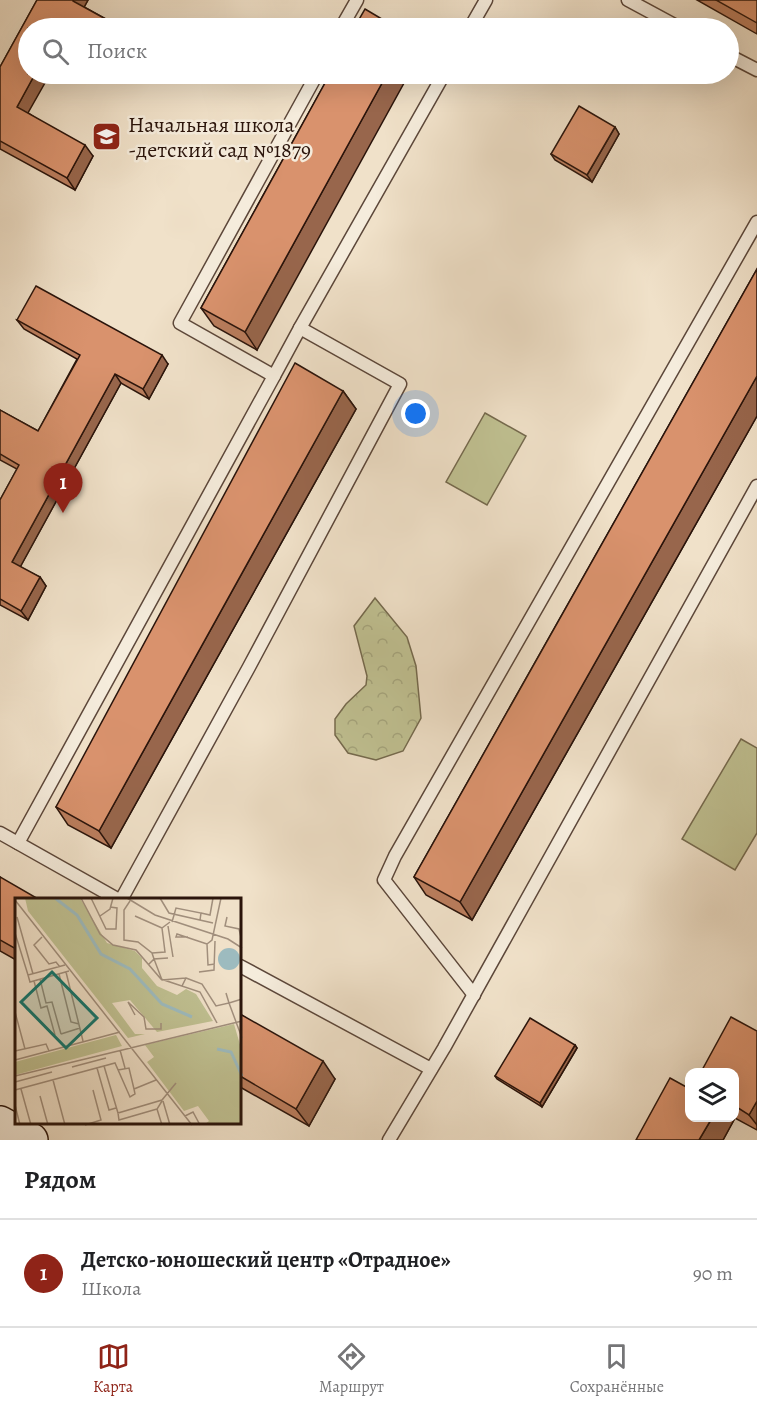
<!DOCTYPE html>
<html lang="ru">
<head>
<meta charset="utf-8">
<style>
	body { margin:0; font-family:Alegreya,serif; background:#f6f6f6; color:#202124 }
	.controls { position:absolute; right:18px; bottom:18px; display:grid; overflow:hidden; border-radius:12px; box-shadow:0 6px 24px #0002 }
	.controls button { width:54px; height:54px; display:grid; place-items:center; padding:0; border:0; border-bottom:2px solid #e0e0e0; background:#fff; color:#202124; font:30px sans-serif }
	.you { position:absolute; left:416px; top:414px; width:21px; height:21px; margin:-15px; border:4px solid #fff; border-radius:50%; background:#1a73e8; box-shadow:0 0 0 9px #1a73e833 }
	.badge { display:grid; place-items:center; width:39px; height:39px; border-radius:50%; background:#8f2418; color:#fff; font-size:20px; font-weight:700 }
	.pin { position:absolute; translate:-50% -50px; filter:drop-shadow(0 2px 3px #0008) }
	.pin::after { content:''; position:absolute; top:32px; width:21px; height:18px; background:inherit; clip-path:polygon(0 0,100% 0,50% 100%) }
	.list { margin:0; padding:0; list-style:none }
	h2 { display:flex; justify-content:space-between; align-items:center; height:78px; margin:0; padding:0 24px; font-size:26px }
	h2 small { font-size:20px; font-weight:400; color:#757577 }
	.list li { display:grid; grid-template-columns:39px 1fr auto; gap:18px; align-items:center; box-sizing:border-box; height:108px; padding:0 24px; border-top:2px solid #e0e0e0 }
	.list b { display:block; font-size:22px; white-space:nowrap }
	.list p { margin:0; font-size:20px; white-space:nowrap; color:#757577 }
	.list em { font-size:20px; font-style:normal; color:#757577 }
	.icon { flex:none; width:33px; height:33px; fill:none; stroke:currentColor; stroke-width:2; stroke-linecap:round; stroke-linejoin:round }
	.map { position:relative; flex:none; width:757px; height:1140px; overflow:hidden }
	.search { position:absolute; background:#fff; box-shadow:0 6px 24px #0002; left:18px; right:18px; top:18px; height:66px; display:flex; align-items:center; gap:15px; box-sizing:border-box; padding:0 21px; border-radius:33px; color:#757577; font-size:22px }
	.sheet { height:186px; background:#fff }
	nav { display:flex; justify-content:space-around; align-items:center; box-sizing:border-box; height:84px; border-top:2px solid #e0e0e0; background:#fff; font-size:16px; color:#757577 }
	nav a { display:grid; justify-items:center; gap:3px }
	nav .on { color:#8f2418 }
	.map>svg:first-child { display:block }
</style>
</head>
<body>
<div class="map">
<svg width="757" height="1140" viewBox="0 0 757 1140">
	<defs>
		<pattern id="forest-crowns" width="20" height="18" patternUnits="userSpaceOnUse" patternTransform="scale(1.5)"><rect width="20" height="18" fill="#c0c192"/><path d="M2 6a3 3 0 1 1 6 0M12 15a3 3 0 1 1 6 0" fill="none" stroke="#a5a57d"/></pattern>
	</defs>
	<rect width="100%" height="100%" fill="#f0e1c9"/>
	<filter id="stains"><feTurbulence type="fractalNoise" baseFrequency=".00333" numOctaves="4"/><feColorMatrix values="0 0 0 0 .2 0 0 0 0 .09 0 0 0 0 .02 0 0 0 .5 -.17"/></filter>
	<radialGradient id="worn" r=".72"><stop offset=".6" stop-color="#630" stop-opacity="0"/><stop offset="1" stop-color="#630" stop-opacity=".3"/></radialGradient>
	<g fill="#c0c192" stroke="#756a4e" stroke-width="1.5">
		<polygon points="485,413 526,436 487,505 446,482"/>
		<polygon points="741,739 757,748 757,833 735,870 682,839"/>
	</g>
	<polygon fill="url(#forest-crowns)" stroke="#756a4e" stroke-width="1.5" points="375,598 407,637 416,666 421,718 403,751 376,760 348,753 335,735 335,719 346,704 366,685 367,676 354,626"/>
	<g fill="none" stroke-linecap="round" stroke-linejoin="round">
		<defs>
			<g id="lane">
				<polyline points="628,0 680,28"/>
				<polyline points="341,28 357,0"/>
				<polyline points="470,28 486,0"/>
				<polyline points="728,55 757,70"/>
				<polyline points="274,376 300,328"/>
				<polyline points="0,833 119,900"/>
				<polyline points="18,843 274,376 180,323 317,74"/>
				<polyline points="121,900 249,667 400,384 300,328 444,74"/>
				<polyline points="240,966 431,1069"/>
				<polyline points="474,995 384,880 395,856 757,222"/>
				<polyline points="389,1140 444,1048 757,486"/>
			</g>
			<polyline id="secondary" points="0,1123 31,1140"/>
		</defs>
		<use href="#lane" stroke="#5c473a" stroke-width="15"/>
		<use href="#secondary" stroke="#2a140b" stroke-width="36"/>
		<use href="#lane" stroke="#f5ecdc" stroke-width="12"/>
		<use href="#secondary" stroke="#f5ecdc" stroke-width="33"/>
	</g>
	<g fill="#bb7e5e" stroke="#2a140b" stroke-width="1.5">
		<polygon points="37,0 88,0 84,7 122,28 28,28 28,113 93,156 75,190 0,149 0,67"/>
		<polygon points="697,0 757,0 757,34"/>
		<polygon points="330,74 257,350 214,326 201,308"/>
		<polygon points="615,127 619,134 592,182 555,160 551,154"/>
		<polygon points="757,269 757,416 472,920 426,895 414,877"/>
		<polygon points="17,320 168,364 149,399 121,383 20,567 40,577 46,586 28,620 0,605 0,500 17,469 0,460 0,410 38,431 77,359 24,329"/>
		<polygon points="343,391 356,409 111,848 68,825 56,807"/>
		<polygon points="0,877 16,900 16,960 0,951"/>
		<polygon points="240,1014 335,1079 309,1126 240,1087"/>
		<polygon points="757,1031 757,1130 735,1118 723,1140 636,1140 735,1118 735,1072"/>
		<polygon points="575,1045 577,1048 542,1107 497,1079 495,1076"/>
	</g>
	<g fill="#98664c" stroke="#2a140b" stroke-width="1.5">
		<polygon points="73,0 88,0 81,13 73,1"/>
		<polygon points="35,74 50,74 25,118 17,107"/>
		<polygon points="387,74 409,74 257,350 245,332"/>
		<polygon points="615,127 619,134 592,182 587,175"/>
		<polygon points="85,145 93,156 75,190 67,178"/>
		<polygon points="162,355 168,364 149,399 143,389"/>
		<polygon points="115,374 121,383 18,571 12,562"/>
		<polygon points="757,376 757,416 472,920 460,902"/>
		<polygon points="343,391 356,409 111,848 99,831"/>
		<polygon points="40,577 46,586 28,620 21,611"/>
		<polygon points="575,1045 577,1048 542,1107 540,1103"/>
		<polygon points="323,1061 335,1079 309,1126 296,1109"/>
		<polygon points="757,1101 757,1125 749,1115"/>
		<polygon points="735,1117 735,1118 723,1140 699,1140 712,1118"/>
	</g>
	<g fill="#d9926d" stroke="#2a140b" stroke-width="1.5">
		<polygon points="37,0 73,0 73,1 122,28 63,28 61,27 60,28 28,28 28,74 35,74 17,107 85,145 67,178 0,141 0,67"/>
		<polygon points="716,0 757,0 757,23"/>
		<polygon points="365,9 397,28 354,28"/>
		<polygon points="330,74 387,74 245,332 201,308"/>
		<polygon points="579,106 615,127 587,175 551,154"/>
		<polygon points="757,269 757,376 460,902 414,877"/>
		<polygon points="36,286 162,355 143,389 115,374 12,562 40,577 21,611 0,599 0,500 19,465 0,454 0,410 38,431 80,355 17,320"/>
		<polygon points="295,363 343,391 99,831 56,807"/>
		<polygon points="0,877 40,900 16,900 16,949 0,940"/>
		<polygon points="240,1014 323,1061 296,1109 240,1076"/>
		<polygon points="731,1017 757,1031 757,1101 749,1115 735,1106 735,1072 701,1072"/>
		<polygon points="530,1018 575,1045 540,1103 495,1076"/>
		<polygon points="670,1078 690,1089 690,1118 712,1118 699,1140 636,1140"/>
	</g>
	<defs>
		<symbol id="school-square" viewBox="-11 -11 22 22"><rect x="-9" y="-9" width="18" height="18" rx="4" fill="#8f2418" stroke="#f5ecdc"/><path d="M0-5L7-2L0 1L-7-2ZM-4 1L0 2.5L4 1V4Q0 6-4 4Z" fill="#fff"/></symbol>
	</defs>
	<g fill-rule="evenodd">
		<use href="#school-square" x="90" y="120" width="33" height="33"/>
	</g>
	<g text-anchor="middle" stroke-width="5" stroke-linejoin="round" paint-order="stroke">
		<g font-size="22" fill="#2a140b" stroke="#f5ecdc" text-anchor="start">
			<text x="128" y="132">Начальная школа<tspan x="128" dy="25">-детский сад №1879</tspan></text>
		</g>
	</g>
	<g transform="translate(15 898)">
		<rect width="226" height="226" fill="#f0e1c9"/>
		<path d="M10,0H65L92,45L120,53L127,60V70L142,88L162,97L171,91L181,96L198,123L142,134L115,102L97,105L120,136H130L113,140L13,13ZM219,126L226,150V226H190L194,223L183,208L169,213L132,164L139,159L130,147ZM101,137L107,148L0,177V164Z" fill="#c0c192"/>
		<path d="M203 61a11 11 0 1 1 22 0a11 11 0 1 1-22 0Z" fill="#9dbbbf"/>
		<path fill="none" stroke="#9dbbbf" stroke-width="3" d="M40,0L62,17L86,56L115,71L147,106L177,119M202,151L216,154L227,178"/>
		<path fill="none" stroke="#a18f7d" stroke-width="1.5" d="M66,0L85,36L98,47L121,52L146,81L185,94L202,125M76,0L91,31H101L102,10L95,9M112,0L140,17L213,41L227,50M145,0L154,15L198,25M0,2L177,227M115,3L109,12V42L123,44L137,55L139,61L134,66M186,15L195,17L198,0M85,18L95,11L98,0M120,18L147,30M2,19L18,76M212,19L210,28L224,31L226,39M157,24L161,10L186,15L185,22M153,28L158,59M0,35L13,77M27,39L19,47L34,66L41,64L45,69M173,39H161L162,36L192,46M137,55L150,54L147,30L155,24M153,60L139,61L147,82L171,80M200,66L193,67L192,46L197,42L206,0M50,67L13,77L15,84L54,73M51,74L68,143M184,74L199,72L200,43M44,76L56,124L64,126M25,81L31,105L37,104L46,136M19,83L26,110L32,108L40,137M167,88L171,80L187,86L201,108L214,105L211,95M227,101L214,105L227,140M0,114L10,151M120,117L113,104L129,119L131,131H146V125M46,136L65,130M105,152L110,170M0,153L31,146L34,153M0,162L105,134M89,168L100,165L115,199L120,196L119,191L141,182M57,169L91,160M82,170L94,212L101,210M103,172L114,170L119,191M0,178L227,123M38,182L50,227M0,184L37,174M6,191L16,227M0,192L89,168L103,215L147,202L161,185M25,198L33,227M147,203L142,211L147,227M148,203L155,227M0,207L5,227M103,215L104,222L142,211M170,218L178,214L185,227M70,227L86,222L78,192"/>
		<path fill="#0f766e" fill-opacity="0.15" stroke="#0f766e" stroke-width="3" d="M37,74L82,120L51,150L6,104Z"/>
		<rect width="226" height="226" fill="none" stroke="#2a140b" stroke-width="3"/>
	</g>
	<rect width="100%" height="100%" filter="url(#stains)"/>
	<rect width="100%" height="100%" fill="url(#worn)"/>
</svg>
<div class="controls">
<button><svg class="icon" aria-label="layers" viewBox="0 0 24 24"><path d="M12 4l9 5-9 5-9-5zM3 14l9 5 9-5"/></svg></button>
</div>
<div class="you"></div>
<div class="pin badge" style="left:63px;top:513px">1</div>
<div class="search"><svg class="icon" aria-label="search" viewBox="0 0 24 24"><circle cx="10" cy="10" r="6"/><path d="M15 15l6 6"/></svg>Поиск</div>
</div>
<section class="sheet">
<h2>Рядом<small></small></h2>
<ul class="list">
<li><span class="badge">1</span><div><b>Детско-юношеский центр «Отрадное»</b><p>Школа</p></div><em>90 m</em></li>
</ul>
</section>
<nav>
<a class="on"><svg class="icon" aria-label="map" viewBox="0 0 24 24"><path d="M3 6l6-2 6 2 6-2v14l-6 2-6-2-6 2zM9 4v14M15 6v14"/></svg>Карта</a>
<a><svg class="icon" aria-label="directions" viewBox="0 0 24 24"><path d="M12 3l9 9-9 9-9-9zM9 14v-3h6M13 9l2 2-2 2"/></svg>Маршрут</a>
<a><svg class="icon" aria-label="saved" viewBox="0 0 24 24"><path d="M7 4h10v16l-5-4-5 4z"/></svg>Сохранённые</a>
</nav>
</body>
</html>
